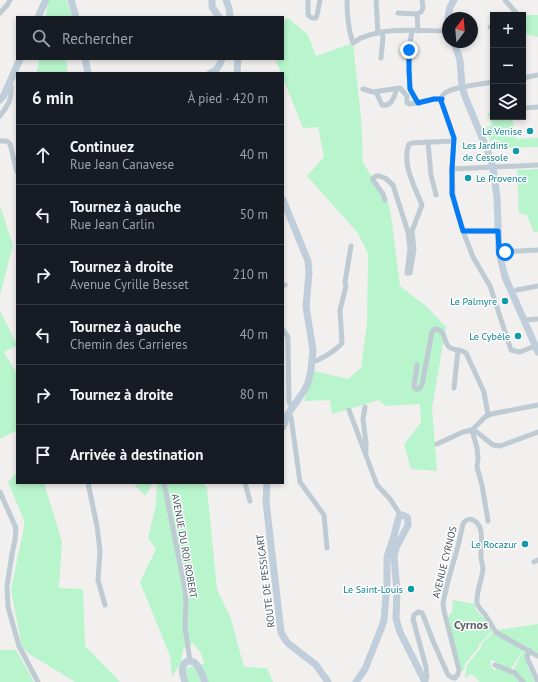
<!DOCTYPE html>
<html lang="fr">
<head>
<meta charset="utf-8">
<style>
	body { margin:0; font-family:"PT Sans",sans-serif; background:#20242c; color:#f1f3f6 }
	.controls { position:absolute; right:12px; top:12px; display:grid; overflow:hidden; border-radius:0px; box-shadow:0 2px 6px #0003 }
	.controls button { width:36px; height:36px; display:grid; place-items:center; padding:0; border:0; border-bottom:1px solid #363941; background:#171b24; color:#f1f3f6; font:20px sans-serif }
	.compass { position:absolute; left:442px; top:12px; width:36px; height:36px; border-radius:50%; background:#171b24; box-shadow:0 2px 6px #0003; rotate:16deg }
	.stop { position:absolute; width:12px; height:12px; margin:-9px; border:3px solid #057cf5; border-radius:50%; background:#fff }
	.stop.end { background:#057cf5; border-color:#fff; box-shadow:0 1px 4px #0008 }
	.list { margin:0; padding:0; list-style:none }
	h2 { display:flex; justify-content:space-between; align-items:center; height:52px; margin:0; padding:0 16px; font-size:17px }
	h2 small { font-size:13px; font-weight:400; color:#9ea1a6 }
	.list li { display:grid; grid-template-columns:26px 1fr auto; gap:12px; align-items:center; box-sizing:border-box; height:60px; padding:0 16px; border-top:1px solid #363941 }
	.list b { display:block; font-size:15px; white-space:nowrap }
	.list p { margin:0; font-size:13px; white-space:nowrap; color:#9ea1a6 }
	.list em { font-size:13px; font-style:normal; color:#9ea1a6 }
	.icon { flex:none; width:22px; height:22px; fill:none; stroke:currentColor; stroke-width:2; stroke-linecap:round; stroke-linejoin:round }
	.map { position:relative; flex:none; width:538px; height:682px; overflow:hidden }
	.search { position:absolute; background:#171b24; box-shadow:0 2px 6px #0003; left:16px; top:16px; width:268px; height:44px; display:flex; align-items:center; gap:10px; box-sizing:border-box; padding:0 14px; border-radius:0px; color:#9ea1a6; font-size:15px }
	.panel { position:absolute; background:#171b24; box-shadow:0 2px 6px #0003; left:16px; top:72px; width:268px; height:412px; border-radius:0px }
	.map>svg:first-child { display:block }
</style>
</head>
<body>
<div class="map">
<svg width="538" height="682" viewBox="0 0 538 682">
	<rect width="100%" height="100%" fill="#f2efef"/>
	<g fill="#b8f4cc">
		<polygon points="48,0 66,0 73,17 46,17"/>
		<polygon points="525,15 538,15 538,37 526,34 523,25 523,17"/>
		<polygon points="288,18 308,35 316,56 353,43 361,117 363,163 388,201 392,223 400,286 426,306 446,327 432,408 437,471 411,469 404,444 421,423 420,404 385,406 379,400 332,414 330,400 304,401 314,371 348,379 361,368 367,324 368,254 358,233 307,176 324,157 318,127 303,128 283,78 283,73 281,73 276,61 273,59 283,59 283,21"/>
		<polygon points="39,59 66,59 68,73 36,73 38,67"/>
		<polygon points="493,112 493,117 512,117 516,139 538,138 538,147 502,148 501,144 499,142 498,142 496,139 491,141 494,147 493,147 484,128 491,126 492,124 487,113"/>
		<polygon points="538,169 538,232 534,232 527,215 519,213 517,170"/>
		<polygon points="0,206 13,245 0,295"/>
		<polygon points="0,311 17,345 17,346 4,352 17,374 17,430 0,439"/>
		<polygon points="17,472 17,483 44,483 62,542 59,588 83,589 85,646 120,682 75,682 28,653 22,647 11,590 24,527 24,520 8,482"/>
		<polygon points="133,483 153,483 145,496"/>
		<polygon points="157,483 203,483 207,488 217,589 231,619 244,667 267,668 273,682 188,682 185,674 186,668 204,664 201,653 193,643 183,649 181,662 172,677 170,656 140,582 156,549 148,538 156,505"/>
		<path d="M453,600L475,604C474,612 479,612 483,617C487,620 489,627 492,631L479,644V647L465,664L464,671V670L460,671L448,619L449,615L452,612Z"/>
		<polygon points="538,624 538,653 499,633 497,631 498,630"/>
		<path d="M493,632L523,650L511,669L497,664L496,662L492,660H491C489,665 492,668 495,670L498,667C505,670 516,674 520,682H480L473,675L470,674L465,678L467,665L481,648V644Z"/>
		<polygon points="0,650 16,650 34,682 0,682"/>
		<path d="M524,650L526,652C524,662 531,673 535,682H525L513,670Z"/>
	</g>
	<g fill="none" stroke-linecap="round" stroke-linejoin="round">
		<g stroke="#becbd3" stroke-width="5">
			<polyline points="308,0 308,15 312,18 316,18 317,15 320,0"/>
			<path d="M347,0C347,14 348,29 353,43C356,41 360,38 364,37C388,27 422,31 448,31"/>
			<polyline points="376,0 378,33"/>
			<polyline points="505,0 518,15"/>
			<polyline points="0,13 8,4 10,0"/>
			<polyline points="398,13 417,14"/>
			<polyline points="490,27 493,26"/>
			<polyline points="412,31 409,50 409,69 410,89 418,103"/>
			<polyline points="418,31 417,14 421,12 423,8 422,0"/>
			<polyline points="381,58 383,37 382,32"/>
			<polyline points="523,78 538,75"/>
			<path d="M493,82C483,84 448,87 443,95C442,96 441,100 441,101L454,138L452,169L453,194L458,215L463,231L473,257L490,286L511,350L520,352L535,346"/>
			<polyline points="363,89 373,92 400,88 407,96 407,103 410,104 434,99 442,99"/>
			<path d="M376,92L382,105C392,107 394,96 397,89"/>
			<polyline points="523,108 538,107"/>
			<path d="M0,116C8,105 12,100 11,86L9,85"/>
			<polyline points="0,141 7,141 10,144 17,172"/>
			<polyline points="428,142 431,175 436,195"/>
			<polyline points="452,169 538,165"/>
			<path d="M385,200L383,194L373,180V178L376,176H379L385,178L393,185L408,232L410,249L407,273H410L414,249L412,231L422,205C415,187 401,163 409,144L412,143L453,141"/>
			<polyline points="463,231 498,231"/>
			<polyline points="499,252 538,250"/>
			<polyline points="283,285 285,285"/>
			<polyline points="517,290 538,286"/>
			<polyline points="524,320 538,319"/>
			<polyline points="283,330 288,337 289,402 292,407"/>
			<path d="M312,362C320,360 337,350 342,343L340,310L346,286L345,282L351,246"/>
			<path d="M417,365L414,387L416,389H419L422,385L432,332L435,329C446,329 443,340 448,346C452,351 461,349 466,353L484,392L488,415"/>
			<polyline points="454,388 458,350"/>
			<polyline points="365,407 363,419 366,443 366,451"/>
			<polyline points="349,410 377,485 390,499 401,516"/>
			<polyline points="288,414 291,417 300,482 324,515 327,548"/>
			<polyline points="473,429 493,445 500,446 538,432"/>
			<polyline points="472,430 477,448 478,458 477,467 482,485 488,521"/>
			<polyline points="472,430 485,417 491,414 538,405"/>
			<polyline points="437,444 463,432 472,430"/>
			<polyline points="88,483 97,526 100,551 98,580 105,605"/>
			<polyline points="164,483 185,589 186,601 185,627 190,661"/>
			<polyline points="245,483 250,501"/>
			<polyline points="0,492 16,528 15,540 12,554 7,586 8,607 19,646 38,682"/>
			<polyline points="534,562 538,560"/>
			<polyline points="530,651 527,656 528,660 538,682"/>
			<polyline points="495,665 515,673 523,682"/>
			<path d="M425,681L427,677L426,667L413,619L414,615L418,612L422,613L423,615L433,641L448,675L451,677L455,678L458,674L459,670L444,611L443,603L448,581L458,546L463,524C465,520 469,518 473,520C486,526 480,546 481,557C481,561 483,565 483,569C482,580 476,592 477,603C478,607 481,610 484,613C489,619 492,628 497,633L538,656"/>
		</g>
		<g stroke="#bfceda" stroke-width="7">
			<polyline points="71,0 76,17"/>
			<polyline points="212,0 212,7 219,17"/>
			<polyline points="226,0 229,8 230,17"/>
			<polyline points="38,17 46,0"/>
			<polyline points="448,18 450,7 454,0"/>
			<polyline points="454,42 460,60 462,87 466,99 488,152 493,167 497,197 499,252 505,277 538,352"/>
			<polyline points="85,59 88,73"/>
			<path d="M210,73C217,71 220,65 222,59"/>
			<polyline points="237,73 238,59"/>
			<polyline points="0,100 4,95 20,59"/>
			<polyline points="283,200 308,261 309,273 306,307 313,350 311,370 308,383 304,391 288,414 283,427"/>
			<polyline points="267,483 266,502 281,632 286,641 289,644 316,665 328,682"/>
			<path d="M185,682C183,676 179,665 188,661C190,661 192,661 194,662C199,665 203,677 205,682"/>
			<polyline points="356,682 365,669 381,629 384,620 387,583 387,557 394,536 398,520 399,517 402,515 407,517 408,522 408,525 396,548 394,557 397,591 396,619 400,632 425,682"/>
		</g>
	</g>
	<g fill="none" stroke-linecap="round" stroke-linejoin="round">
		<polyline stroke="#057cf5" stroke-width="5" points="409,50 409,69 410,89 418,103 434,99 442,99 441,101 445,112 454,138 452,169 452,194 463,231 498,231 499,252 505,252"/>
	</g>
	<g fill="#0f9aa8" stroke="#fff" stroke-width="1.5">
		<circle cx="530" cy="131" r="4"/>
		<circle cx="516" cy="151" r="4"/>
		<circle cx="468" cy="178" r="4"/>
		<circle cx="505" cy="301" r="4"/>
		<circle cx="518" cy="336" r="4"/>
		<circle cx="525" cy="544" r="4"/>
		<circle cx="411" cy="589" r="4"/>
	</g>
	<g text-anchor="middle" stroke-width="3" stroke-linejoin="round" paint-order="stroke">
		<g font-size="10" fill="#0d838f" stroke="#fff" text-anchor="end">
			<text x="522" y="135">Le Venise</text>
			<text x="508" y="149">Les Jardins<tspan x="508" dy="12">de Cessole</tspan></text>
			<text x="476" y="182" text-anchor="start">Le Provence</text>
			<text x="497" y="305">Le Palmyre</text>
			<text x="510" y="340">Le Cybèle</text>
			<text x="517" y="548">Le Rocazur</text>
			<text x="403" y="593">Le Saint-Louis</text>
		</g>
		<g font-size="10" fill="#45545f" stroke="#fff">
			<text transform="translate(185 546) rotate(80)" y="4">AVENUE DU ROI ROBERT</text>
			<text transform="translate(444 562) rotate(-76)" y="4">AVENUE CYRNOS</text>
			<text transform="translate(265 581) rotate(-97)" y="4">ROUTE DE PESSICART</text>
		</g>
		<g font-size="12" font-weight="bold" fill="#5b6065" stroke="#fff">
			<text x="471" y="629">Cyrnos</text>
		</g>
	</g>
</svg>
<div class="controls">
<button>+</button>
<button>−</button>
<button><svg class="icon" aria-label="layers" viewBox="0 0 24 24"><path d="M12 4l9 5-9 5-9-5zM3 14l9 5 9-5"/></svg></button>
</div>
<svg class="compass" viewBox="-18 -18 36 36"><path d="M0-13l5 13h-10z" fill="#e53935"/><path d="M0 13l5-13h-10z" fill="#9ea1a6"/></svg>
<div class="stop" style="left:505px;top:252px"></div>
<div class="stop end" style="left:409px;top:50px"></div>
<div class="search"><svg class="icon" aria-label="search" viewBox="0 0 24 24"><circle cx="10" cy="10" r="6"/><path d="M15 15l6 6"/></svg>Rechercher</div>
<section class="panel">
<h2>6 min<small>À pied · 420 m</small></h2>
<ul class="list">
<li><svg class="icon" aria-label="ahead" viewBox="0 0 24 24"><path d="M12 20V5M6 11l6-6 6 6"/></svg><div><b>Continuez</b><p>Rue Jean Canavese</p></div><em>40 m</em></li>
<li><svg class="icon" aria-label="left" viewBox="0 0 24 24"><path d="M17 20v-9H6M10 6l-5 5 5 5"/></svg><div><b>Tournez à gauche</b><p>Rue Jean Carlin</p></div><em>50 m</em></li>
<li><svg class="icon" aria-label="right" viewBox="0 0 24 24"><path d="M7 20v-9h11M14 6l5 5-5 5"/></svg><div><b>Tournez à droite</b><p>Avenue Cyrille Besset</p></div><em>210 m</em></li>
<li><svg class="icon" aria-label="left" viewBox="0 0 24 24"><path d="M17 20v-9H6M10 6l-5 5 5 5"/></svg><div><b>Tournez à gauche</b><p>Chemin des Carrieres</p></div><em>40 m</em></li>
<li><svg class="icon" aria-label="right" viewBox="0 0 24 24"><path d="M7 20v-9h11M14 6l5 5-5 5"/></svg><div><b>Tournez à droite</b></div><em>80 m</em></li>
<li><svg class="icon" aria-label="arrive" viewBox="0 0 24 24"><path d="M6 21V4h12l-3 4 3 4H6"/></svg><div><b>Arrivée à destination</b></div></li>
</ul>
</section>
</div>
</body>
</html>
